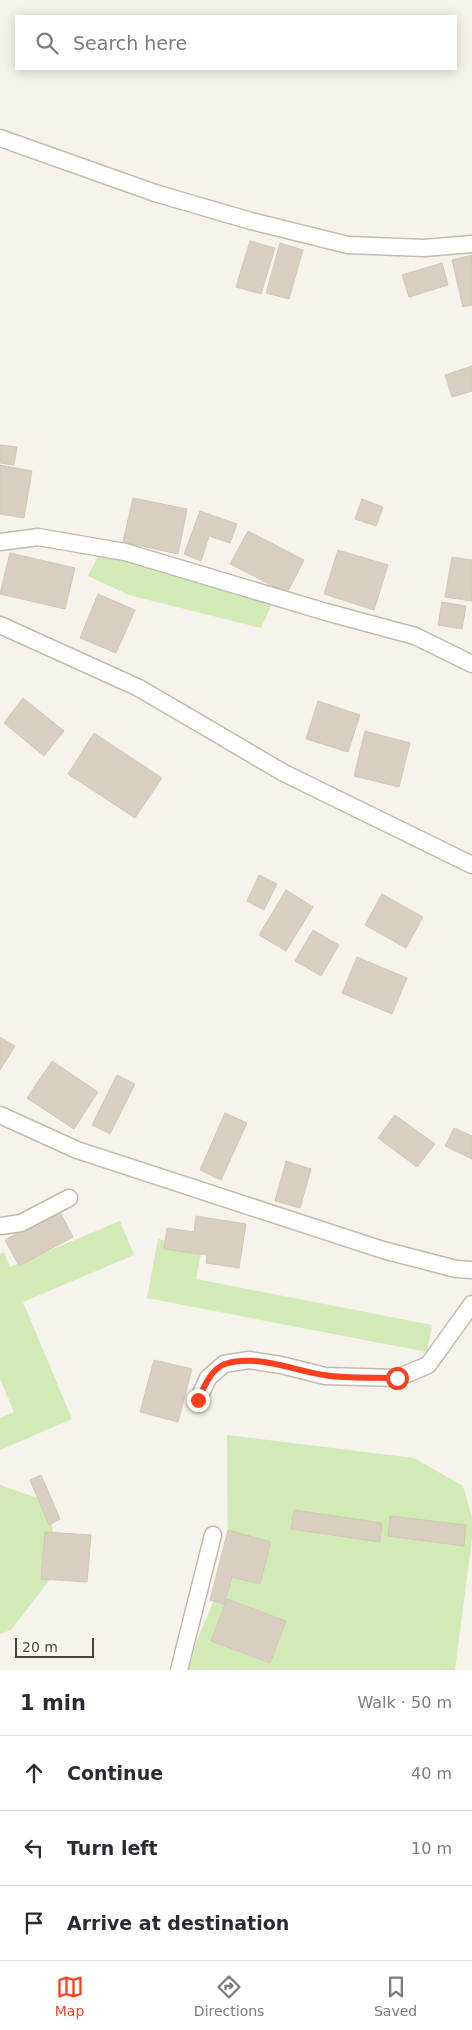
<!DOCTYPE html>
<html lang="en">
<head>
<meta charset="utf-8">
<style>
	body { margin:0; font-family:"DejaVu Sans",sans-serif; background:#f7f7f7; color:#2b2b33 }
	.scale { position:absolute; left:15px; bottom:12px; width:79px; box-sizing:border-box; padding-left:5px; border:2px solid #4b4439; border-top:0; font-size:14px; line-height:18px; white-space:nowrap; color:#4b4439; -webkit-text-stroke:4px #fff; paint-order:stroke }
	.stop { position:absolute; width:15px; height:15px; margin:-11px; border:4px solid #fc3f1d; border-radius:50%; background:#fff }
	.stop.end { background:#fc3f1d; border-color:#fff; box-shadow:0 1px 5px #0008 }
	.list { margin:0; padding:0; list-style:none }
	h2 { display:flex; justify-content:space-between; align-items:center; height:65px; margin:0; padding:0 20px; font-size:21px }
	h2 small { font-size:16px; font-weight:400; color:#7c7c81 }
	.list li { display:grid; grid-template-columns:32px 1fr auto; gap:15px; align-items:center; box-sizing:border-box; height:75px; padding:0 20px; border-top:1px solid #e1e1e2 }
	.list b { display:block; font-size:19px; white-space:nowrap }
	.list em { font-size:16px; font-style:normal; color:#7c7c81 }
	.icon { flex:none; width:28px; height:28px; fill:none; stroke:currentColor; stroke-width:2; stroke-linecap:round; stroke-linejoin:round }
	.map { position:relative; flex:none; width:472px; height:1670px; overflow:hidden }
	.search { position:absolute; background:#fff; box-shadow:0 2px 12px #0003; left:15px; right:15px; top:15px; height:55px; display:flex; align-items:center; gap:12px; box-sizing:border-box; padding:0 18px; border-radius:0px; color:#7c7c81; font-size:19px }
	.sheet { height:290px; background:#fff }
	nav { display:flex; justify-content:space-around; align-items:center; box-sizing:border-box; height:70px; border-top:1px solid #e1e1e2; background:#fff; font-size:14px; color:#7c7c81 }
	nav a { display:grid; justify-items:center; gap:2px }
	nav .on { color:#fc3f1d }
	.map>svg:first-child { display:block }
</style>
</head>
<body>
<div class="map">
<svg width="472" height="1670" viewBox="0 0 472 1670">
	<rect width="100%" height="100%" fill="#f6f3ec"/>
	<g fill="#d2eab5">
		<polygon points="100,552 131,557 271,606 261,628 129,595 88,576"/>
		<polygon points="120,1221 134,1255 23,1302 72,1419 0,1450 0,1418 14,1412 0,1379 0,1254 4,1252 10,1267"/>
		<polygon points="158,1239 202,1248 196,1279 432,1325 427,1352 147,1298"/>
		<polygon points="227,1435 414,1458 463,1486 472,1517 472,1539 455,1670 188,1670 198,1638 228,1567"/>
		<polygon points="0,1485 46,1501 61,1565 11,1630 0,1634"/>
	</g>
	<g fill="#d8cfc1" stroke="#d3c7b4">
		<polygon points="250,241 275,248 261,294 236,287"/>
		<polygon points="280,243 303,250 289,299 266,293"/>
		<polygon points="472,255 472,305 463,307 452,260"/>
		<polygon points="442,263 448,285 409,297 402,275"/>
		<polygon points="472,366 472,391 452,397 445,375"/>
		<polygon points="0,445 17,447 14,465 0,463"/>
		<polygon points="0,465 32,471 24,518 0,514"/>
		<polygon points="133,498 187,509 178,554 123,542"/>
		<polygon points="362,499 383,507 376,526 355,519"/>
		<polygon points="200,511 237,524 230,543 209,536 201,561 184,554"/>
		<polygon points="248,531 304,560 287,593 230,564"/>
		<polygon points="338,550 388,565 374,610 324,594"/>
		<polygon points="10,553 75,568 65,609 0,594"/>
		<polygon points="452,557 472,560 472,601 445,597"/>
		<polygon points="98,594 135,610 116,653 80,638"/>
		<polygon points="442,602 466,606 462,629 438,625"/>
		<polygon points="23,698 64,731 44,756 4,723"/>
		<polygon points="318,701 360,715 348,752 306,739"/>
		<polygon points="365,731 410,743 399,787 354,776"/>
		<polygon points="94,733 162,778 135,818 68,774"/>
		<polygon points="259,875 277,884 264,910 247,901"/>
		<polygon points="286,890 313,907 286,951 259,935"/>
		<polygon points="382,894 423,917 406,948 365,925"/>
		<polygon points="313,930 339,945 321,976 295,961"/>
		<polygon points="357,957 407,978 392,1014 342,993"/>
		<polygon points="0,1037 15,1046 0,1070"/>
		<polygon points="52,1061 98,1092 74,1129 27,1098"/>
		<polygon points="117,1075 135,1084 110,1134 92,1125"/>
		<polygon points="225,1113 247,1123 221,1180 200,1170"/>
		<polygon points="395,1115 435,1144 417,1167 378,1138"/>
		<polygon points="454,1128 472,1136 472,1159 445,1146"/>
		<polygon points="286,1161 311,1169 300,1208 275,1201"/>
		<polygon points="59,1210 73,1237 19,1266 5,1240"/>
		<polygon points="196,1216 246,1224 239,1268 206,1263 207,1255 164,1249 167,1228 194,1232"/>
		<polygon points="154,1360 192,1369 178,1422 140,1412"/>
		<polygon points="41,1475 60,1519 49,1525 30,1480"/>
		<polygon points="294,1510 382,1523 380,1542 291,1529"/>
		<polygon points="390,1516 466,1525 464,1546 388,1536"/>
		<polygon points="228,1530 271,1542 260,1584 232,1577 224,1604 210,1600"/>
		<polygon points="45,1532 91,1535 87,1582 41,1579"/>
		<polygon points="227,1599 286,1621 270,1663 211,1641"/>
	</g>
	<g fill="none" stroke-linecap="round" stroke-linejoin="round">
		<defs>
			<g id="service">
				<polyline points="0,138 155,193 251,221 348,245 424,248 472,244"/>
				<polyline points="0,542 38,537 125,552 326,612 415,636 472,664"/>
				<polyline points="0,625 139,688 284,773 472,865"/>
				<polyline points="0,1115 77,1150 383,1250 456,1269 472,1270"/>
				<polyline points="0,1226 21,1223 69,1198"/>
				<polyline points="198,1400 208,1378 224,1364 249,1360 281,1365 325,1376 397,1378 428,1365 472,1304"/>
				<polyline points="179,1670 213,1535"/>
			</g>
		</defs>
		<use href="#service" stroke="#c2bbae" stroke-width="19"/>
		<use href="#service" stroke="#fff" stroke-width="16"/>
	</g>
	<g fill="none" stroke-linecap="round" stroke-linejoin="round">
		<path stroke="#fc3f1d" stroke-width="6" d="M198,1400C204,1387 211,1369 225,1364C258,1354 292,1370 324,1375C347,1379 373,1377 397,1378"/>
	</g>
</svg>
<div class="scale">20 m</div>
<div class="stop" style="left:397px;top:1378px"></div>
<div class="stop end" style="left:198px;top:1400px"></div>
<div class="search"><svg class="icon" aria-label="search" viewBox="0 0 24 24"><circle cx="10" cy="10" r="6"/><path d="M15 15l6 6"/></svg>Search here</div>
</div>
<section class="sheet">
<h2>1 min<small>Walk · 50 m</small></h2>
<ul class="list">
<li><svg class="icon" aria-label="ahead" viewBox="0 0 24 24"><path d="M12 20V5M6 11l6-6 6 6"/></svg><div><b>Continue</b></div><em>40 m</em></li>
<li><svg class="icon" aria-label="left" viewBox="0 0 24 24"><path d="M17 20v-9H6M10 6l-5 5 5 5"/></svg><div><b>Turn left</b></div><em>10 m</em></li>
<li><svg class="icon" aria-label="arrive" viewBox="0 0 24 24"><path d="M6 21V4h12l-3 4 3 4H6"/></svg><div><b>Arrive at destination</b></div></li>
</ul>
</section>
<nav>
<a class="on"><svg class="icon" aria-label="map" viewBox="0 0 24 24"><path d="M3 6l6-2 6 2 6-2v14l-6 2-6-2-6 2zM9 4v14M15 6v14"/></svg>Map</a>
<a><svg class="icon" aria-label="directions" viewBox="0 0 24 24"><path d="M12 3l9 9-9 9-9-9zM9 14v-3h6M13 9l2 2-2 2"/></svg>Directions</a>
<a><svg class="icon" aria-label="saved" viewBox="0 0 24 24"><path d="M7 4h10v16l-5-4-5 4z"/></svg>Saved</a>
</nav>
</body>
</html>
